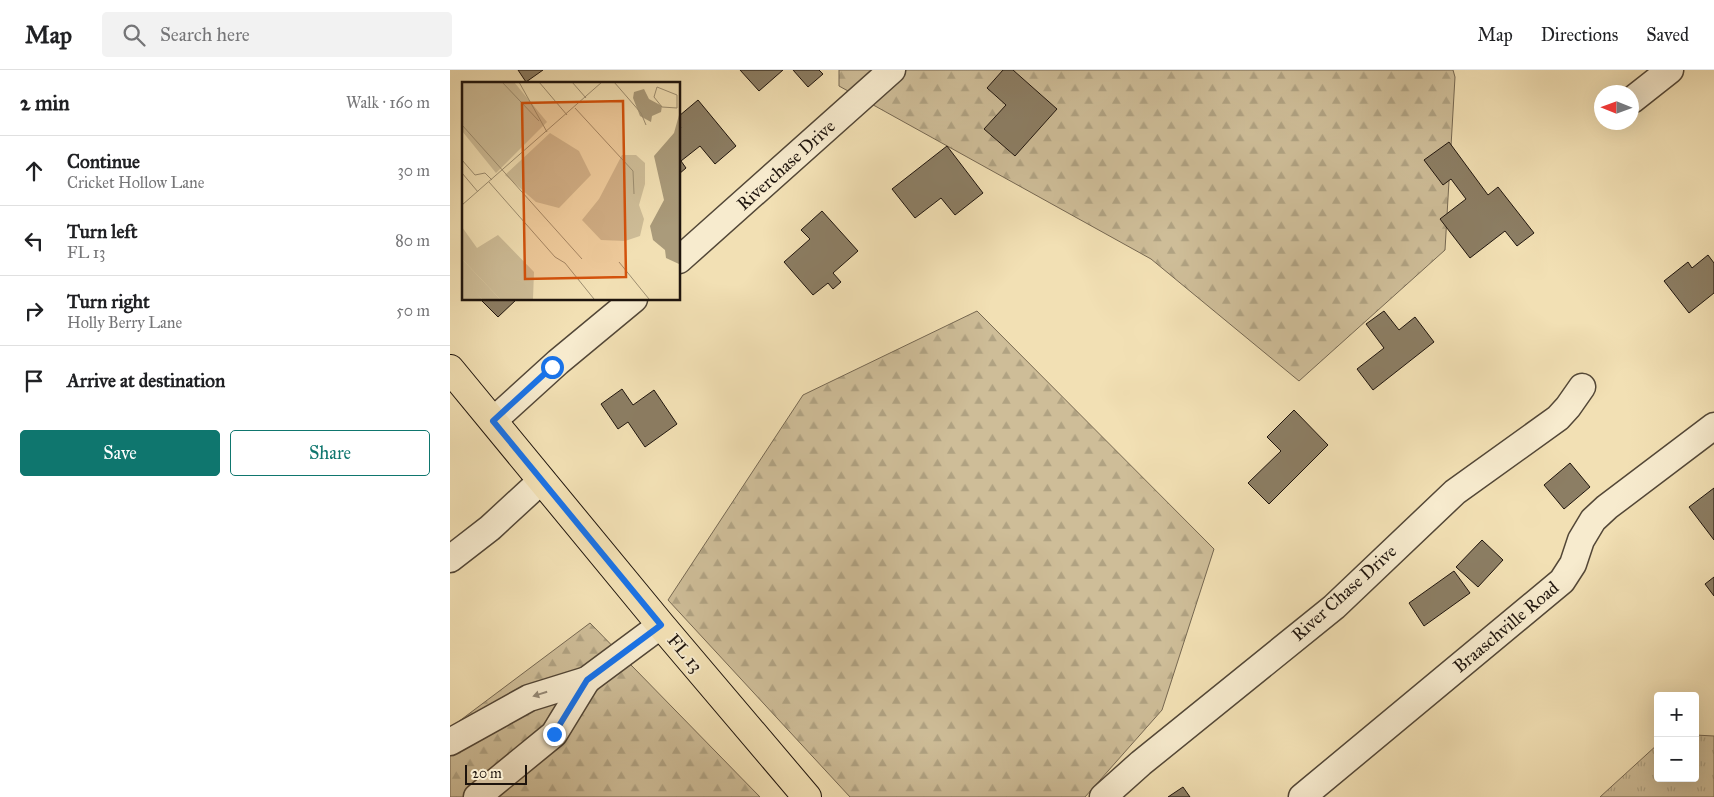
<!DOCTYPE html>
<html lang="en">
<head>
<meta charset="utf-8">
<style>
	body { margin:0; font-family:"IM FELL Great Primer",serif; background:#f2f2f2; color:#202124 }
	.controls { position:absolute; right:15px; bottom:15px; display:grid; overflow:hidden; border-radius:5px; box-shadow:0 5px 20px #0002 }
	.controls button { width:45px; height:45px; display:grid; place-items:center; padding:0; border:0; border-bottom:1px solid #e0e0e0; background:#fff; color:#202124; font:25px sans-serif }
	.compass { position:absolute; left:1144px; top:15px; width:45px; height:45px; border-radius:50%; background:#fff; box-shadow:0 5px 20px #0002; rotate:271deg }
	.scale { position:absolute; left:15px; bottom:12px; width:62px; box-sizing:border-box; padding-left:5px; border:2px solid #1e140d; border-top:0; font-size:14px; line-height:18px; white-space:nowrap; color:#1e140d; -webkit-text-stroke:4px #f7ebce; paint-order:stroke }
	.stop { position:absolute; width:15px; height:15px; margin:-11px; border:4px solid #1a73e8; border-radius:50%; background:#fff }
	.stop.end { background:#1a73e8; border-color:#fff; box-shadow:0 1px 5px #0008 }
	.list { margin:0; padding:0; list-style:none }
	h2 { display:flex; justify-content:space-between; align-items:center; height:65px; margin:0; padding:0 20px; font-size:21px }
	h2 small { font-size:16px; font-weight:400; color:#757577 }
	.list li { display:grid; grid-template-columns:32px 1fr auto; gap:15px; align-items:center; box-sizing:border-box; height:70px; padding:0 20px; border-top:1px solid #e0e0e0 }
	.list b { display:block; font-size:19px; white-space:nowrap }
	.list p { margin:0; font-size:16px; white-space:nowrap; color:#757577 }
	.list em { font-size:16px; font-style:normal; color:#757577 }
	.actions { display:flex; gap:10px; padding:15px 20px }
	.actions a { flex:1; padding:11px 0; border:1px solid #0f766e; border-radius:5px; text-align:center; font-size:18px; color:#0f766e }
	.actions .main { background:#0f766e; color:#fff }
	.icon { flex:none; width:28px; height:28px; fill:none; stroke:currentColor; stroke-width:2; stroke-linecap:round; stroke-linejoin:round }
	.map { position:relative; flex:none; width:1264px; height:727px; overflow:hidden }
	header { display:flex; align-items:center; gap:30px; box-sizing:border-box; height:70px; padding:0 25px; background:#fff; border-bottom:1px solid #e0e0e0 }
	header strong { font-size:24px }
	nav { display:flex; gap:28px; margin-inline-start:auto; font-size:18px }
	.search { width:350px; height:45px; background:#f2f2f2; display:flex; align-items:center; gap:12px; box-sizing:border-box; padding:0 18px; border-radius:5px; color:#757577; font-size:19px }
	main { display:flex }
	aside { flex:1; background:#fff }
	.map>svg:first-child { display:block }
</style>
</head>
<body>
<header>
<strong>Map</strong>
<div class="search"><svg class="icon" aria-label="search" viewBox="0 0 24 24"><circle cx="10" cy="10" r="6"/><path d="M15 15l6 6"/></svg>Search here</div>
<nav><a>Map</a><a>Directions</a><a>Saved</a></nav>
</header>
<main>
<aside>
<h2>2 min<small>Walk · 160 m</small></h2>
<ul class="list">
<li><svg class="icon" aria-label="ahead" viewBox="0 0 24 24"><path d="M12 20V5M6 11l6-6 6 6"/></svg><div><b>Continue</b><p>Cricket Hollow Lane</p></div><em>30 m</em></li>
<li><svg class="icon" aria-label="left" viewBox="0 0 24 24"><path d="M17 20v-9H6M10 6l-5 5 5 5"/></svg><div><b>Turn left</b><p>FL 13</p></div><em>80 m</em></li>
<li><svg class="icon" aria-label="right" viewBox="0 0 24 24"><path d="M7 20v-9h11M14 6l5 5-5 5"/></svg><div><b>Turn right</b><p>Holly Berry Lane</p></div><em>50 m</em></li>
<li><svg class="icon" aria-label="arrive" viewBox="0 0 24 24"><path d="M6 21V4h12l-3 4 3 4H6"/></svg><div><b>Arrive at destination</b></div></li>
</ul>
<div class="actions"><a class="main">Save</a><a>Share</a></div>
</aside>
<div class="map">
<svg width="1264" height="727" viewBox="0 0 1264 727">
	<defs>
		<pattern id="grass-tufts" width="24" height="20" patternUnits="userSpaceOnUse" patternTransform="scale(1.25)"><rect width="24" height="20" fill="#cebd98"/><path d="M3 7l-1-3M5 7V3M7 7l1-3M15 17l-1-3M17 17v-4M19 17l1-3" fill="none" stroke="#b0a282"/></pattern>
		<pattern id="forest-firs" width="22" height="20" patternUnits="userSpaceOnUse" patternTransform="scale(1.25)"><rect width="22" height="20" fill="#cebd98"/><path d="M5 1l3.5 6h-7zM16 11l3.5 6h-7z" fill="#b0a282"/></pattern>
	</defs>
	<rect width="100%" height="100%" fill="#f2e0b4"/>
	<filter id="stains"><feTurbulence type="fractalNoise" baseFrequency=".004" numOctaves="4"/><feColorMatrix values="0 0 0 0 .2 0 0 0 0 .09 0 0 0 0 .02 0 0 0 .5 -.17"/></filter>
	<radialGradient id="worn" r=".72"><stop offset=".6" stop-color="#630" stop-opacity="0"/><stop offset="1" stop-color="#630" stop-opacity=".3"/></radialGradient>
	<polygon fill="url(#grass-tufts)" stroke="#766852" points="1245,665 1264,666 1264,727 1150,727 1208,674 1208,708 1245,708"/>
	<g fill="url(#forest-firs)" stroke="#766852">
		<polygon points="389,0 1003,0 1005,7 995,180 849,311 701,189 389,16"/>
		<polygon points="527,241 764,479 712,640 635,727 400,727 218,530 353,325"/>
		<polygon points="140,553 310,727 0,727 0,658"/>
	</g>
	<g fill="#8c7e64" stroke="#1e140d">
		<polygon points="68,0 93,0 76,12"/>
		<polygon points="290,0 333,0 309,21"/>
		<polygon points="343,0 369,0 373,4 358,17"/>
		<polygon points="553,0 563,0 607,39 565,86 534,59 556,35 537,18"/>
		<polygon points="248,30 286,76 265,94 250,76 231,91 236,98 229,104 229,60 231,58 229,55 229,46"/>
		<polygon points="999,72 1038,125 1048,117 1084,163 1067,176 1055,161 1020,188 990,149 1016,129 1001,109 993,115 974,90"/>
		<polygon points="497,76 533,123 505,145 491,128 465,148 442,119"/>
		<polygon points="372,141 408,181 383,203 391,212 383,219 378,213 363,225 334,192 360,169 351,160"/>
		<polygon points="1258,185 1264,193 1264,223 1239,243 1214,211 1238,192 1242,198"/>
		<polygon points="30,229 67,229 48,247"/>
		<polygon points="934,241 949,260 965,247 984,272 923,320 907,299 934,278 916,254"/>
		<polygon points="172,319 183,335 204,320 227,354 195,377 178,352 168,359 151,334"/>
		<polygon points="844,340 878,375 819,434 798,413 831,381 817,367"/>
		<polygon points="1120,393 1140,417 1114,439 1094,415"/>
		<polygon points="1264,418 1264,470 1239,437"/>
		<polygon points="1032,470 1053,490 1028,517 1006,497"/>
		<polygon points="1004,501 1020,523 974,556 959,533"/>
		<polygon points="1264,507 1264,526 1255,514"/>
		<polygon points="733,717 740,727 718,727"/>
	</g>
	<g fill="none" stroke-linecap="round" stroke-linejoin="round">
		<defs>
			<g id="minor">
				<polyline points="1182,30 1220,0"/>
				<polyline points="229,190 442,0"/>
				<polyline points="43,351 108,292 184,229"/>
				<polyline points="0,489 40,458 92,410"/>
				<polyline points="0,672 79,628 137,610 211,555"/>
				<polyline points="27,727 104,664 137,610"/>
				<polyline points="653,727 691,693 884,537 1005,422 1108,348 1118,337 1132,317"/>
				<polyline points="852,727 1112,511 1123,494 1131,470 1143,450 1157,437 1264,356"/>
			</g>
			<polyline id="major" points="0,299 211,555 357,727"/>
		</defs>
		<use href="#minor" stroke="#534737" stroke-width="29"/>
		<use href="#major" stroke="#1e140d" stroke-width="30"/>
		<use href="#minor" stroke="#f7ebce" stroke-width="26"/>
		<use href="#major" stroke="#f2e0b4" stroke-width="28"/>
	</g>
	<defs><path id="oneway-solid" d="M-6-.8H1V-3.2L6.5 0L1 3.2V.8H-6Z" transform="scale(1.25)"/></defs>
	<use fill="#958a77" href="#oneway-solid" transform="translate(90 624) rotate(163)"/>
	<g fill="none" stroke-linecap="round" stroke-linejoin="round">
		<polyline stroke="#1a73e8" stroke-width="6" points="102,297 43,351 211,555 137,610 104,664"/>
	</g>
	<g text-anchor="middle" stroke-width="4" stroke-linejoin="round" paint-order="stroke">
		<g font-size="18" fill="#1e140d" stroke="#f7ebce">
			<text transform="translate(336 95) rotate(-42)" y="6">Riverchase Drive</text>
			<text transform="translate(894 523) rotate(-42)" y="6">River Chase Drive</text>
			<text transform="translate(1056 557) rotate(-40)" y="6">Braaschville Road</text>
			<text transform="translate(235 583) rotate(50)" y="6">FL 13</text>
		</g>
	</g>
	<g transform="translate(12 12)">
		<rect width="218" height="218" fill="#f2e0b4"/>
		<path d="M0,145L15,166L36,153L72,190L71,217H38L0,177ZM0,196L7,202L20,217H0Z" fill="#cebd98"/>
		<path d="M0,0H52L85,40L34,91L0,49ZM88,51L117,69L129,93L97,126L74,120L43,93ZM160,73H174L183,81V102L177,123L182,137L178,154L163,159L139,158L120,138L137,117ZM0,177L38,217H20L0,196Z" fill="#cebd98"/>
		<path d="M182,7L187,17L200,24L199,30L190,34L189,40L178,34L171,16L172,10ZM217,33V182L204,176L203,168L191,158L188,144L202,118L192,74L212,51Z" fill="#aa9b7b"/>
		<path fill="none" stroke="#9d8e71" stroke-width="1" d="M40,0L77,39M57,0L85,50M77,0L105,33M110,0L124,16M152,0L179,31L184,43M195,5L215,13V26L200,25L192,15ZM113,26L171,89L172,112M0,43L120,177M0,78L13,93L23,91L30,98M0,91L16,110M27,100L93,175L103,181L132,217M0,123L140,0M157,180L187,217"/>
		<path fill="#d4520c" fill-opacity="0.15" stroke="#d4520c" stroke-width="2.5" d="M161,19L164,195L63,197L60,21Z"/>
		<rect width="218" height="218" fill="none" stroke="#1e140d" stroke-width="2.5"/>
	</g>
	<rect width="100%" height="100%" filter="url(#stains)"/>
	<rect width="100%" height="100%" fill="url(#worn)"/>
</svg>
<div class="controls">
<button>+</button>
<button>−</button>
</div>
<svg class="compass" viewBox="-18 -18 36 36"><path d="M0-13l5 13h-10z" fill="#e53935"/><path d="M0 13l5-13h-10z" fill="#757577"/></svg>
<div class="scale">20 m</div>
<div class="stop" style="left:102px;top:297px"></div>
<div class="stop end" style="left:104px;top:664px"></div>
</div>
</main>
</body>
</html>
